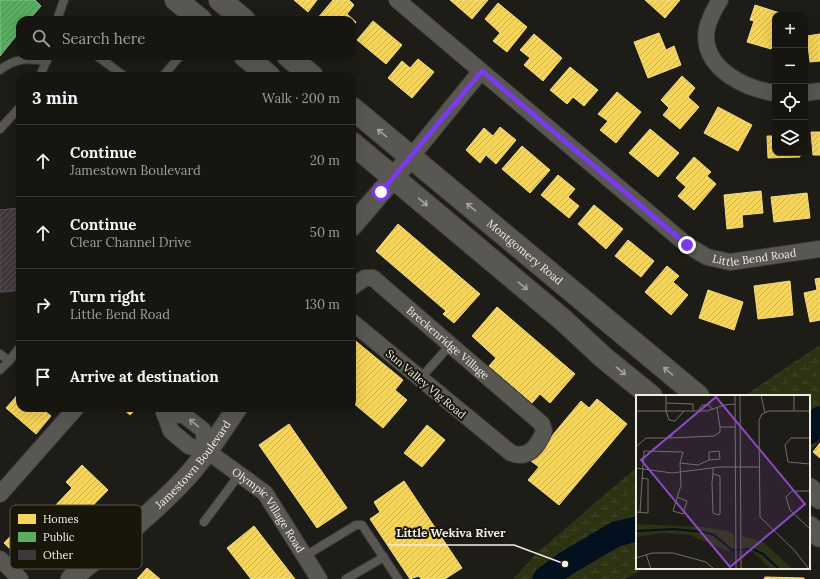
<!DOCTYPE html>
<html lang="en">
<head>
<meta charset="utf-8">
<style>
	body { margin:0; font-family:Lora,serif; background:#1f1e19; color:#f1f3f6 }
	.controls { position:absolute; right:12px; top:12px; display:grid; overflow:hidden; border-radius:8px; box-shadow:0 4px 16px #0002 }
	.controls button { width:36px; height:36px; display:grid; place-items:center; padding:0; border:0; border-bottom:1px solid #353430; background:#161510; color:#f1f3f6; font:20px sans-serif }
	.stop { position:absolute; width:12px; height:12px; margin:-9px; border:3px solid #7c3aed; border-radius:50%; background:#fff }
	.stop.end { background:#7c3aed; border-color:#fff; box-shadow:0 1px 4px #0008 }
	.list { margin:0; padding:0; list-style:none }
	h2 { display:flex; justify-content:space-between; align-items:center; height:52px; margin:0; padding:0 16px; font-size:17px }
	h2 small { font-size:13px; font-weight:400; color:#9e9f9f }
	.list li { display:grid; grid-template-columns:26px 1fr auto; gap:12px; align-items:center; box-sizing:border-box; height:72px; padding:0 16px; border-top:1px solid #353430 }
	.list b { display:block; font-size:15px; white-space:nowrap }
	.list p { margin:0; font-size:13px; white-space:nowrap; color:#9e9f9f }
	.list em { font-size:13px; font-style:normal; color:#9e9f9f }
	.icon { flex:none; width:22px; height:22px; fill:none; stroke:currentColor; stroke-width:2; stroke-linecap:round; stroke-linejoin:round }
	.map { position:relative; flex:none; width:820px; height:579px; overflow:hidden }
	.search { position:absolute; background:#161510; box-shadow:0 4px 16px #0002; left:16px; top:16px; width:340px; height:44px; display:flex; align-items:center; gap:10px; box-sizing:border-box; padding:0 14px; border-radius:12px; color:#9e9f9f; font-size:15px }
	.panel { position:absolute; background:#161510; box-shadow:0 4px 16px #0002; left:16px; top:72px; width:340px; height:340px; border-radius:12px }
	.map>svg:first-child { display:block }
</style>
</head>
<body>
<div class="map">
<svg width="820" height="579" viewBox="0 0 820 579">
	<defs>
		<pattern id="wetland-marsh" width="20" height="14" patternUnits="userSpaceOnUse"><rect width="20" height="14" fill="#2d3212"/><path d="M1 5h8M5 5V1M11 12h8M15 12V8" fill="none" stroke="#424629"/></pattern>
		<pattern id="homes-hatch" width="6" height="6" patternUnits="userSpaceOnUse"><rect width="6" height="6" fill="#f6d55c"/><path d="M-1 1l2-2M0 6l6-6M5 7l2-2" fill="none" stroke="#cab256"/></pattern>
		<pattern id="public-hatch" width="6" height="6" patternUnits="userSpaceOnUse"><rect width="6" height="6" fill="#5aae61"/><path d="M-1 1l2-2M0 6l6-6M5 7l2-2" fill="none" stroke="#558f59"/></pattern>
		<pattern id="building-hatch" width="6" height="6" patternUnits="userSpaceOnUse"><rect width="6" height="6" fill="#3f373b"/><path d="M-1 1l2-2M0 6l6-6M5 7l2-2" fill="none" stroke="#5b5457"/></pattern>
	</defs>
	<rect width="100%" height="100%" fill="#1e1c16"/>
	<g fill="url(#wetland-marsh)">
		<polygon points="820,345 820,440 809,451 809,396 744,396"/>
		<polygon points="637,467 637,568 645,568 625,579 513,579 539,551"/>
	</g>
	<g fill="url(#homes-hatch)" stroke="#f4dc85">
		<polygon points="294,0 317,0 308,12"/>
		<polygon points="333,0 349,0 354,5 347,14 356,22 352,27 352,20 316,20"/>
		<polygon points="450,0 488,0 472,19"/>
		<polygon points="645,0 680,0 665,18"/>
		<polygon points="498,3 527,27 507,52 493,41 500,33 485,19"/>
		<polygon points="755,5 783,14 775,15 775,36 771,49 747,42 754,21 750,20"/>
		<polygon points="373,21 402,45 386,64 357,40"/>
		<polygon points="659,33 666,50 674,46 681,65 648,78 634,42"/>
		<polygon points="534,34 562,58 543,81 524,65 530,58 520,50"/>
		<polygon points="820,34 820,61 810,62 807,36"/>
		<polygon points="418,59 434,72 412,98 388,78 402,61 410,68"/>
		<polygon points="570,67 598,90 584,106 573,97 567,104 550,90"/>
		<polygon points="682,76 695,88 688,97 699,107 680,129 663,115 669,108 661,100"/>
		<polygon points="617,92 641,112 616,143 600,130 608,121 598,114"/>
		<polygon points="718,107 752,125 738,151 704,133"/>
		<polygon points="500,127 516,140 496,164 486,155 480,163 466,150 484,128 493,136"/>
		<polygon points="650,129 679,153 658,177 629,153"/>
		<polygon points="811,132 820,132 820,155 813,155"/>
		<polygon points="767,136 775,136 775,153 799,153 800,157 768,158"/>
		<polygon points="522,146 550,170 530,193 502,169"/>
		<polygon points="694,157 711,172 707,176 716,184 694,210 678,196 686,187 676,178"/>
		<polygon points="558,175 575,189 568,197 579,206 569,218 541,195"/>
		<polygon points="761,191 763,213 742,215 743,227 727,229 724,195"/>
		<polygon points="807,193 810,218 774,222 771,197"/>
		<polygon points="594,205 623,229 606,249 578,224"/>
		<polygon points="398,224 480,294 454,323 443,314 446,311 376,251"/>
		<polygon points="628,240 654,261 641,277 615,256"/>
		<polygon points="667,266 679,276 673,282 688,295 671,315 645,292"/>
		<polygon points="820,278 820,320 810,322 804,293 817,290 815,279"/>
		<polygon points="790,281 793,315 758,319 754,286"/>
		<polygon points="708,290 743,302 734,330 699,318"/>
		<polygon points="497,307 575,374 550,403 540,394 532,403 489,366 496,358 472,336"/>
		<polygon points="352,338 403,380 395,390 407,400 383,428 352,402"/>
		<polygon points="20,392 20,408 41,408 51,416 36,434 6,408"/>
		<polygon points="597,399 627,424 559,505 528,480 539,467 531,461 581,401 589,408"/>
		<polygon points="122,408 137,408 130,415"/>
		<polygon points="289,424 347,508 317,528 259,445"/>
		<polygon points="427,425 445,440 422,467 404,453"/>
		<polygon points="820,443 820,458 813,452"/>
		<polygon points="82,465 108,490 31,569 4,543 21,525 29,533 72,488 66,482"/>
		<polygon points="404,481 462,568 445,579 421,579 419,576 410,579 370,519 380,512 374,502"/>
		<polygon points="254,526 295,579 251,579 227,548"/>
		<polygon points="147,568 160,579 137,579"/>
		<polygon points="765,577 804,578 804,579 764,579"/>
	</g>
	<polygon fill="url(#public-hatch)" stroke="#87c189" points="0,0 35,0 41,6 29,20 20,20 20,31 0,56"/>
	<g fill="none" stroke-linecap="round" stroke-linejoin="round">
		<g stroke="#03101f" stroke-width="25">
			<polyline points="809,432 820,419"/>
			<polyline points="545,579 565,564 616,534 637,529"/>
		</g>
	</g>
	<g fill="url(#building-hatch)" stroke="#534f4f">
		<polygon points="20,208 20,290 0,292 0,256 0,260 18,259 16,237 0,238 0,210"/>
		<polygon points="20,208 20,290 0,292 0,210"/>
	</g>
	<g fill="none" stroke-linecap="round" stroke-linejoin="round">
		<defs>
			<g id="service">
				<polyline points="57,20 64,0"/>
				<polyline points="97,56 124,76"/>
				<path d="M0,70C15,58 28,58 47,61"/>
				<polyline points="40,76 48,57"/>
				<polyline points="163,76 180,56"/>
				<polyline points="0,129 20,107"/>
				<polyline points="0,354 9,361 20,347"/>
				<polyline points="0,370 9,361"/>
				<polyline points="420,379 451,344"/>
				<polyline points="204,522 239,475"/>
				<polyline points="305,556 356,525 362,525 398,579"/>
				<polyline points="346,579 384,557"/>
			</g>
			<g id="minor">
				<path id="s1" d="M397,0L687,245L707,257L730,262L820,249"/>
				<path d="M720,0C713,11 706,24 706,37C707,71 747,89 775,93"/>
				<polyline points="805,93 820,91"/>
				<polyline points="411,157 481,71"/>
				<path id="s2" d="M352,287L365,278H373L542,424L544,431C538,446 528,460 511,453L352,322"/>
				<path id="s3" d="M164,412L171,431L189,446L207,451L265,493L319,579"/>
				<polyline points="164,412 185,416 203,430 207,451"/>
				<polyline points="0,494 76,408"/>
				<polyline points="0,559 20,579"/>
			</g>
			<g id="tertiary">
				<polyline points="352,226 411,157"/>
				<path id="s4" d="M71,579C107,549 145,520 178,486C201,463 219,435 237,408"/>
			</g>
			<g id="secondary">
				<polyline points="176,0 201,20"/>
				<polyline points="220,0 244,20"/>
				<polyline points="245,56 269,76"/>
				<polyline points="288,56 312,76"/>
				<path id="s5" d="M352,108L698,396"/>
				<polyline points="352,143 562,319 604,358 651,396"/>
				<polyline points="809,489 820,498"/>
				<polyline points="809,527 820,536"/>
			</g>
		</defs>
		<use href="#service" stroke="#3a3833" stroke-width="10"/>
		<use href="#minor" stroke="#3a3833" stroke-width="18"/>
		<use href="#tertiary" stroke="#3a3833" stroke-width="22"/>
		<use href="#secondary" stroke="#3a3833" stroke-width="24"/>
		<use href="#service" stroke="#595752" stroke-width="8"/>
		<use href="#minor" stroke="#595752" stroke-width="16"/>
		<use href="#tertiary" stroke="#595752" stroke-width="20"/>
		<use href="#secondary" stroke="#595752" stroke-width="22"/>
	</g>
	<defs><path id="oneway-shaft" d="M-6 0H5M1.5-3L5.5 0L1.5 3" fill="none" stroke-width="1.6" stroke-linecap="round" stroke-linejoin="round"/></defs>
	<g stroke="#a4a29c">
		<use href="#oneway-shaft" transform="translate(382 133) rotate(-141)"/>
		<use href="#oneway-shaft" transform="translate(423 202) rotate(40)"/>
		<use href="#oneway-shaft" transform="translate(471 207) rotate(-140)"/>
		<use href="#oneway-shaft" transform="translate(523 286) rotate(40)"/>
		<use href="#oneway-shaft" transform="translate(621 371) rotate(39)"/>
		<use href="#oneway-shaft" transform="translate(668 371) rotate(-140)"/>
		<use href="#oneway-shaft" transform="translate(194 423) rotate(-140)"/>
	</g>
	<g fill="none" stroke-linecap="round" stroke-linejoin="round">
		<polyline stroke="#7c3aed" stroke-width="5" points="381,192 482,71 687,245"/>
	</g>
	<g text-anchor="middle" stroke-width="4" stroke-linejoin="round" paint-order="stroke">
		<g font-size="11" fill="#f0ede5" stroke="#181509">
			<text dy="4" stroke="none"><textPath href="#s5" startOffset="225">Montgomery Road</textPath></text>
			<text dy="4" stroke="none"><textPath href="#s1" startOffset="451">Little Bend Road</textPath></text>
			<text dy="4" stroke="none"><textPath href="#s2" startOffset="123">Breckenridge Village</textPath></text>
			<text transform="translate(426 384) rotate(40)" y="4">Sun Valley Vlg Road</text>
			<text dy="4" stroke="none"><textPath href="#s4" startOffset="168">Jamestown Boulevard</textPath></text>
			<text dy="4" stroke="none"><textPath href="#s3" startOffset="149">Olympic Village Road</textPath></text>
		</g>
	</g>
	<g transform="translate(636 395)">
		<rect width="174" height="174" fill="#1e1c16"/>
		<path d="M0,129L67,132L91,136L98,139L99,156H91L54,140L27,138L0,142ZM106,141L127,147L157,174H135L117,157L106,156Z" fill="#2d3212"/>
		<path fill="none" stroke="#03101f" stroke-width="2" d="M0,136L37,134L68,137L78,140L96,155L117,154L127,159L143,174"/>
		<path fill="none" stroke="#727069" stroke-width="1" d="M30,0V16L33,25L39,26L48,16M99,0L100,174M104,0L105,174M125,0L129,18M30,8L57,9V16M81,13L84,32M0,16H71L88,10L99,9M62,16L66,10H73L77,15M158,16V0M39,36L34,43L78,41L84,37V32H99M174,43H155L149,50L152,67L174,69M0,52L10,43H34M73,57L83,56L84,64L73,65ZM0,73L36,78L83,72H123M77,79L84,81V119L82,120L77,118L76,88L77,79V73M174,96H156L150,102L154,115L174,134M41,102L51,106L47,119L37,116L45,90L44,68M0,117L12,118V84L5,83M4,117L8,56L47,57L44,68L62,70L73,65M10,159L15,174M0,163L16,158H37L70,167L78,174M173,174L158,155L124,122L123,25L126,19L133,16H174"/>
		<path fill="#8d49c5" fill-opacity="0.15" stroke="#8d49c5" stroke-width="2" d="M80,2L169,109L94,172L5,65Z"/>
		<rect width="174" height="174" fill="none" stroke="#f0ede5" stroke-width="2"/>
	</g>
	<rect x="10" y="505" width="132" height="64" rx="6" fill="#181509" stroke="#59564b" stroke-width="1"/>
	<rect x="18" y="514" width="18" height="10" fill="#f6d55c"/>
	<rect x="18" y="532" width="18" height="10" fill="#5aae61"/>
	<rect x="18" y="550" width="18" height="10" fill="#3f373b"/>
	<g font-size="11" fill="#f0ede5">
		<text x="43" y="523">Homes</text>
		<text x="43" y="541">Public</text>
		<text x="43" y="559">Other</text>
	</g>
	<path fill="none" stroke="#f0ede5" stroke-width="1.5" d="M565 564L514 545H388"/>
	<circle fill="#f0ede5" stroke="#181509" stroke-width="1.5" cx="565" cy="564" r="4"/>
	<g font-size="12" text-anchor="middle" font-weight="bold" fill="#f0ede5" stroke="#181509" stroke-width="4" stroke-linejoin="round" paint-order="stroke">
		<text x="451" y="537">Little Wekiva River</text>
	</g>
</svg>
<div class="controls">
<button>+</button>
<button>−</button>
<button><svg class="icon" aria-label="locate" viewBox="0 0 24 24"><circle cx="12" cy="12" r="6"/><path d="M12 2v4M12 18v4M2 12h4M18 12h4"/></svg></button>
<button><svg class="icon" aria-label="layers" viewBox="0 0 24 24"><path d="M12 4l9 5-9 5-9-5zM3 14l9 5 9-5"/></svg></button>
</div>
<div class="stop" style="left:381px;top:192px"></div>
<div class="stop end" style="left:687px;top:245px"></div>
<div class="search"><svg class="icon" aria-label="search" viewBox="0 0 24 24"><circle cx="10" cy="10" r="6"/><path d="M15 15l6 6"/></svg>Search here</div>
<section class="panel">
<h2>3 min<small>Walk · 200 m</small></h2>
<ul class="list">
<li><svg class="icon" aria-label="ahead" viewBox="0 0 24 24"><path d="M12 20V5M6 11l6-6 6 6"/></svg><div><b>Continue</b><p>Jamestown Boulevard</p></div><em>20 m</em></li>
<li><svg class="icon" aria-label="ahead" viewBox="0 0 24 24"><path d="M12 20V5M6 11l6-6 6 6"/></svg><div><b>Continue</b><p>Clear Channel Drive</p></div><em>50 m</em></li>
<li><svg class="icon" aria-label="right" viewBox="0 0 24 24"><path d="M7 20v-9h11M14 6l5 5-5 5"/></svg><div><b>Turn right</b><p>Little Bend Road</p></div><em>130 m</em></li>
<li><svg class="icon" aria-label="arrive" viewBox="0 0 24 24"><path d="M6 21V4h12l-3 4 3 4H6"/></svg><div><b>Arrive at destination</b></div></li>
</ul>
</section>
</div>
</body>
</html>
